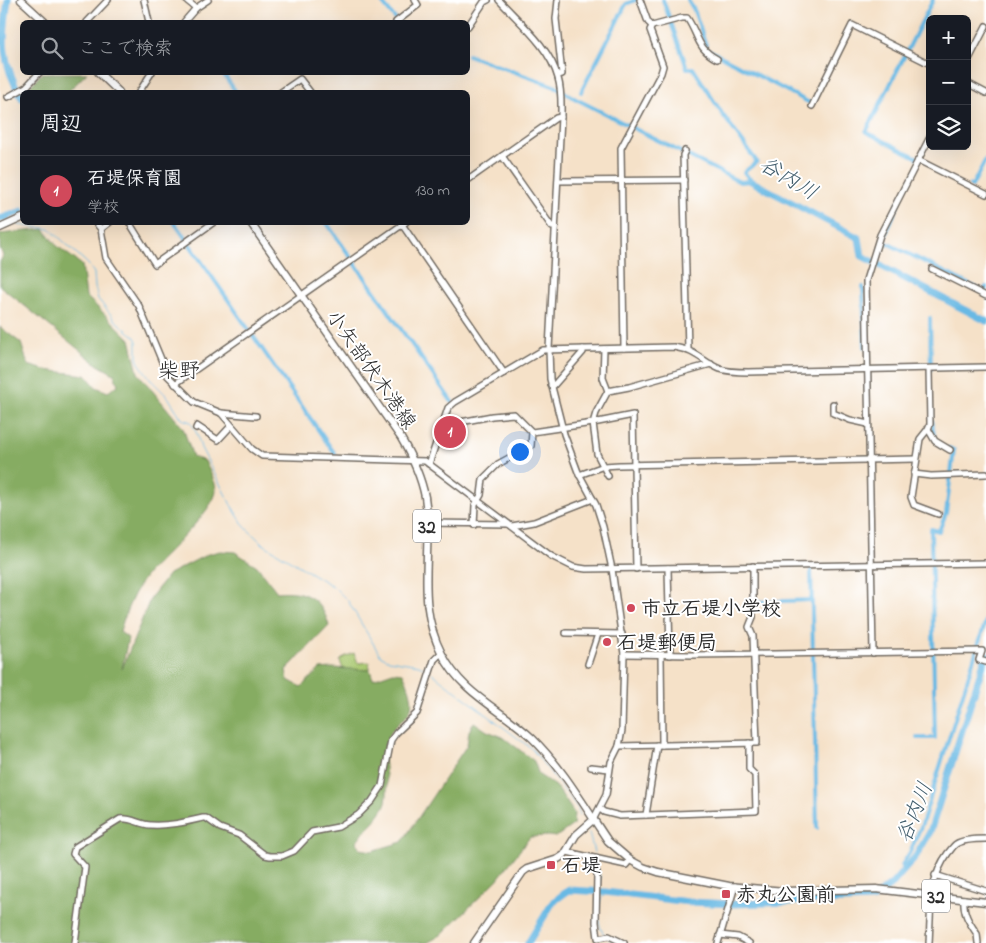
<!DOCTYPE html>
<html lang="ja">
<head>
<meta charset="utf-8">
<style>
	body { margin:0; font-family:"Indie Flower","Klee One",sans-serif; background:#242831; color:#f1f3f6 }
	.controls { position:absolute; right:15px; top:15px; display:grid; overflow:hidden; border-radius:8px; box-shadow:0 5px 20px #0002 }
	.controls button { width:45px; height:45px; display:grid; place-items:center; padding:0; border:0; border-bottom:1px solid #363941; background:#171b24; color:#f1f3f6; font:25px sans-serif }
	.you { position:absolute; left:519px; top:451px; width:18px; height:18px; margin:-12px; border:4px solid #fff; border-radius:50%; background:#1a73e8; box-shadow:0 0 0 8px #1a73e833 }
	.badge { display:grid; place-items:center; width:32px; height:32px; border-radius:50%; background:#d1495b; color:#fff; font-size:16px; font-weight:700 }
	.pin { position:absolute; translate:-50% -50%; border:2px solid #fff; box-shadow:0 1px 5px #0006 }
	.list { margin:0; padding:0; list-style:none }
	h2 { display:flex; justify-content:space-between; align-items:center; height:65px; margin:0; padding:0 20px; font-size:21px }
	h2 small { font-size:16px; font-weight:400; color:#9ea1a6 }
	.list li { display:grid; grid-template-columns:32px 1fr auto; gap:15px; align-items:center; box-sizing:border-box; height:70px; padding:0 20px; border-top:1px solid #363941 }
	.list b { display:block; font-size:19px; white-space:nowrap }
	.list p { margin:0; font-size:16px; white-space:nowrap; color:#9ea1a6 }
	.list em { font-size:16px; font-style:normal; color:#9ea1a6 }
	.icon { flex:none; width:28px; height:28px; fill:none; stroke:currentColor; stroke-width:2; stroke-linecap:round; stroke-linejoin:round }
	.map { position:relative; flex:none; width:986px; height:943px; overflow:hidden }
	.search { position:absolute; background:#171b24; box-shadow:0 5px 20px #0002; left:20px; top:20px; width:450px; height:55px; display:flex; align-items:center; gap:12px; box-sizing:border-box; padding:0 18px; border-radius:8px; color:#9ea1a6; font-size:19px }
	.panel { position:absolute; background:#171b24; box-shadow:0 5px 20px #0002; left:20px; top:90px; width:450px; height:135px; border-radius:8px }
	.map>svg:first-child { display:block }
</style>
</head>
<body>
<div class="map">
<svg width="986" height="943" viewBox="0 0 986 943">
	<rect width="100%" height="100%" fill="#fff"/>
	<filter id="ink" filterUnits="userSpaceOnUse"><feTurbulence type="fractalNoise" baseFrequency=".02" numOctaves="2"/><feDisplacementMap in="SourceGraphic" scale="10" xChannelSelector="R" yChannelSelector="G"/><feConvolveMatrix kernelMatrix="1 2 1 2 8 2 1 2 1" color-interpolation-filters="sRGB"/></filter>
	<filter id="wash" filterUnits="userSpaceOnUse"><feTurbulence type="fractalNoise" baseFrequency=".0096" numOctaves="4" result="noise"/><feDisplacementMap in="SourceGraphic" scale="20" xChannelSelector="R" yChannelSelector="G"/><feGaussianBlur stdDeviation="1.12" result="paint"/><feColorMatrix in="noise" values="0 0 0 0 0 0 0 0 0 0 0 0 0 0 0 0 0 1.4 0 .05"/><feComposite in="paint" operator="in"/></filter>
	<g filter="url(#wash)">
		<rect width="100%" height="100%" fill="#f5e1c8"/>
		<polygon fill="#a9c76f" stroke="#6a794d" points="354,653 358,663 369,662 370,670 343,669 340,661 344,657"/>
		<g fill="#86ac62" stroke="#586c46">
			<polygon points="42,73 87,73 68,92 26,92 26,91"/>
			<path d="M44,229L56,245L82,265L86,296L130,339L138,373L183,428L193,457L205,461C208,469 216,481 216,490C217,508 161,558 147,574C134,591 125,612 120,632L128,638L122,669L151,597L169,574L208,554L220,551L235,552L257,566L277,592C305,589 322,599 329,626L286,670L288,680L301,687L320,669L332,668L370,670L373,679L393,672L403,673C428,726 392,711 385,748C382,766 390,784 386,802C383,814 363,831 356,842L361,849L372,851L402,842L467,745L469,731L474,722L487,731L503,737L534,761L539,775L556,786L574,813L573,825L556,837L548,836L530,837L497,880L441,935L427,943H0V327L21,343L28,365L45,370L86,375L96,387L108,392L118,385L114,374L98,365L0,286V262L3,256L0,248V234Z"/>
		</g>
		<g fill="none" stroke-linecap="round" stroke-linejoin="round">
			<g stroke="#69b9e4" stroke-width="1">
				<polyline points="17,222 19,225 50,229 88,264 94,273 95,287 98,299 117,322 135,337 137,341 137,358 139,363 152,381 168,397 182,419 191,422 197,434 201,448 231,505 245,527 263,544 334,587 348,601 380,655 389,660 419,665 429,671"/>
				<polyline points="432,673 532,749 578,808 580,815"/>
				<polyline points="589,833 595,856"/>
				<polyline points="596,860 600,877 599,888"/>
				<path d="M605,935C597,928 597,908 601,899C603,897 605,895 605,892"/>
				<polyline points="608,938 616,943"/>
			</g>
			<g stroke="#69b9e4" stroke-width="4">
				<polyline points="380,0 397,21"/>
				<polyline points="663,0 687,68 693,68 723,115 757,162 744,172 751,181"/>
				<polyline points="688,0 694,10 706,45"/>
				<polyline points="709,50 810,103"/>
				<polyline points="468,55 556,87 576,99 734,179 740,182 751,181"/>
				<polyline points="222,72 236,92"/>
				<polyline points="581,92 626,4 636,0"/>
				<polyline points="920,159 866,132 933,0"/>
				<polyline points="970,185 972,186 986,159"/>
				<polyline points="899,202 883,241 984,292 986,287"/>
				<polyline points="174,222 335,454"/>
				<polyline points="326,222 452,402"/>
				<polyline points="863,287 865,347"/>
				<polyline points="930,318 931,369"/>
				<polyline points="932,421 934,436"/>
				<polyline points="811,568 817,828"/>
				<polyline points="756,602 812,600"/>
				<polyline points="917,738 935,738 931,529 939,531 946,513 954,450 949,448"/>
				<polyline points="903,866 902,865 910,852 922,824 986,620"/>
			</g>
			<g stroke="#69b9e4" stroke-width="7">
				<path d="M8,0C2,41 1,61 22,98"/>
				<polyline points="751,181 859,238 862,256 986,321"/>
				<polyline points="0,219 22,211"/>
				<polyline points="528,943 553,902 569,890 605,892 689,902 733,904 873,899 893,883 916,856 930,832 986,655"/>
			</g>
		</g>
	</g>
	<g filter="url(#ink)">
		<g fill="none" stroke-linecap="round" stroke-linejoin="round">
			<defs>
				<g id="minor">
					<polyline points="144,0 149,22"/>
					<polyline points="186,0 196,8"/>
					<path d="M499,0C520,23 550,47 558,78C562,91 561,104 561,117L549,349L550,379L564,434L578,472L596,505L603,527L612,569L624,654L622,730L619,746L611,762L606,795L593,820"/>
					<path d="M640,0L648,22L652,26L682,18H687C699,35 696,48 717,59"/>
					<polyline points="87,22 108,0"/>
					<polyline points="184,22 196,8 208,0"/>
					<polyline points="396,22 418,5 415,0"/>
					<polyline points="468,26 484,2 488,0"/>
					<polyline points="967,63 986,26"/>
					<polyline points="558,75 562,74 556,19 558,0"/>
					<polyline points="967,83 986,93"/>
					<polyline points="139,92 152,72"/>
					<polyline points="281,92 300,79 310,92"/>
					<polyline points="8,97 26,87 40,72"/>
					<polyline points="812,106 852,25 930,64"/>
					<polyline points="685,151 683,155 688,349"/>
					<polyline points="502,156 552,227 555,227"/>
					<polyline points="918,160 986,194"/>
					<polyline points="468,180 556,118 561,117"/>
					<polyline points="558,181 684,180"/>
					<polyline points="95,222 101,229 106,258 139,306 168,376 194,402 221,413 252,449 262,456 425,461 551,556 573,567 586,569 986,563"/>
					<polyline points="129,222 155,264 214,222"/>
					<polyline points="401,223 504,373"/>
					<polyline points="101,229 110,222"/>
					<polyline points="932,269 986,296"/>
					<polyline points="624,348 621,148 661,73 663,66 650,30 652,26"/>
					<polyline points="929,369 930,424 928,429 920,439 911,497 914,505 938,514"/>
					<polyline points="175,384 406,222"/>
					<polyline points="551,385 554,385 583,352 583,349"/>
					<polyline points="608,391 629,387 711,364"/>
					<polyline points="833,404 833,413 850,420 868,424"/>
					<polyline points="221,413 256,416"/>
					<polyline points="442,424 445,425 492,416 514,414 532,432 593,423 596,413 608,391 603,378 604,349"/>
					<polyline points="196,428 197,426 218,440 231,426"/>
					<polyline points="928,429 935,441 950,450"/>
					<path d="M429,464L448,408L455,402L543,350L674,347C698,351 701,361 720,369C729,372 738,372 748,372L986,367"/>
					<polyline points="914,474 931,476 986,474"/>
					<polyline points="579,475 604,466 619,465 916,459"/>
					<polyline points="608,476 597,454 593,423 633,415 636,569"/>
					<polyline points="427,523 508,524"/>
					<polyline points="474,525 475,505 481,495 483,479 498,464 531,446 532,432"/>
					<polyline points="512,526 534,522 593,499"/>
					<polyline points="668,568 670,655"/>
					<polyline points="566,633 622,634"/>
					<polyline points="873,653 866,280 880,235 930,137"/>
					<polyline points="624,654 693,655 982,651 979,660 986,662"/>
					<polyline points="661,655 662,745"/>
					<polyline points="588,664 598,634"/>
					<polyline points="619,746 757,743 753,636 749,627 753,617 753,566"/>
					<polyline points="591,767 609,769"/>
					<polyline points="600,809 604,812 620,816 756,811 755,775 749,769 749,743"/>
					<polyline points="646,815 657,745"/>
					<polyline points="567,852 626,865 630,860"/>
					<polyline points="593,858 597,874 596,922 598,938 609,936 624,943"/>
					<polyline points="935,875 986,891"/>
					<path d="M964,899C963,914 969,922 977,934L978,943"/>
					<polyline points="720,935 738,937 749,943"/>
					<path d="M75,943L85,867L73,854L75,847L120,819C131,817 140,825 151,825C169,826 186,822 203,818H206L220,828L239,835L265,855L270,856H282L294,851L312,832L338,827L358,815L372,801L382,786L391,740L396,733L417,713L434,660L441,653"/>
					<polyline points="718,943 735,886"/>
					<path d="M929,943C931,911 928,880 948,853C950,851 953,846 956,844C962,840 978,839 986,839"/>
				</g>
				<g id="major">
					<polyline points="21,0 45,22"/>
					<polyline points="98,72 119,92"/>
					<path d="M250,222L401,438C412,457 421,476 425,497C434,552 414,600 442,654C462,694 501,709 532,738C562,767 585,807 608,841L630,860L643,867L658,872L729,886L785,891L876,889L986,902"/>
					<polyline points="0,228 22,218"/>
					<polyline points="474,943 523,872 527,869 558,859 564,855 576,835 593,820"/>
				</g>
			</defs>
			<use href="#minor" stroke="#726b62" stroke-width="8"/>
			<use href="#major" stroke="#726b62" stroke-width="9"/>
			<use href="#minor" stroke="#fff" stroke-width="5"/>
			<use href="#major" stroke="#fff" stroke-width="6"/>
		</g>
	</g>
	<g fill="#d1495b" stroke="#fff" stroke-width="2">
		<circle cx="631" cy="608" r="5"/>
		<circle cx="607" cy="642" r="5"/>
		<rect x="546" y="860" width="10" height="10" rx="2.5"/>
		<rect x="721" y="889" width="10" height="10" rx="2.5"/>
	</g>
	<g text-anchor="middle" stroke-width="4" stroke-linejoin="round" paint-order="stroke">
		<g fill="#fff" stroke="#6b6b6b" stroke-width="1">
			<rect x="413" y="509.5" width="28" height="33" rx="4"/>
			<rect x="922" y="879.5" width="28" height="33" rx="4"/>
		</g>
		<g font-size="19" font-weight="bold" fill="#2b2b2b">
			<text x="427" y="533">32</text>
			<text x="936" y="903">32</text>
		</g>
		<g font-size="20" fill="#2b2b2b" stroke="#fff">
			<text transform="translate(372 369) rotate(55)" y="7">小矢部伏木港線</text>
		</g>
		<g font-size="20" font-weight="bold" fill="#2b2b2b" stroke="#fff" text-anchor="start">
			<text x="641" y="615">市立石堤小学校</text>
			<text x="617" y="649">石堤郵便局</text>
			<text x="561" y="872">石堤</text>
			<text x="736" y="901">赤丸公園前</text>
		</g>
		<g font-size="21" font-style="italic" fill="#415d6c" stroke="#fff">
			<text transform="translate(789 178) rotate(31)" y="7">谷内川</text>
			<text transform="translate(914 812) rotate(-68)" y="7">谷内川</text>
		</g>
		<g font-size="21" fill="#2b2b2b" stroke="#fff">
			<text x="179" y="377">柴野</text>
		</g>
	</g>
</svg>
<div class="controls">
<button>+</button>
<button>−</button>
<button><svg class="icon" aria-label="layers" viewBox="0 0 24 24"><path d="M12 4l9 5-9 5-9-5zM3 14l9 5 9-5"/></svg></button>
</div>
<div class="you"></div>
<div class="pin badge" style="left:450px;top:432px">1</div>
<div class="search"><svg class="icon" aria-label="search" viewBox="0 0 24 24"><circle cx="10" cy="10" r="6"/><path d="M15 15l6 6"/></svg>ここで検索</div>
<section class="panel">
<h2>周辺<small></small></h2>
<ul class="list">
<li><span class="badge">1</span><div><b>石堤保育園</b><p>学校</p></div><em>130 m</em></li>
</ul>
</section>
</div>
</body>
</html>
